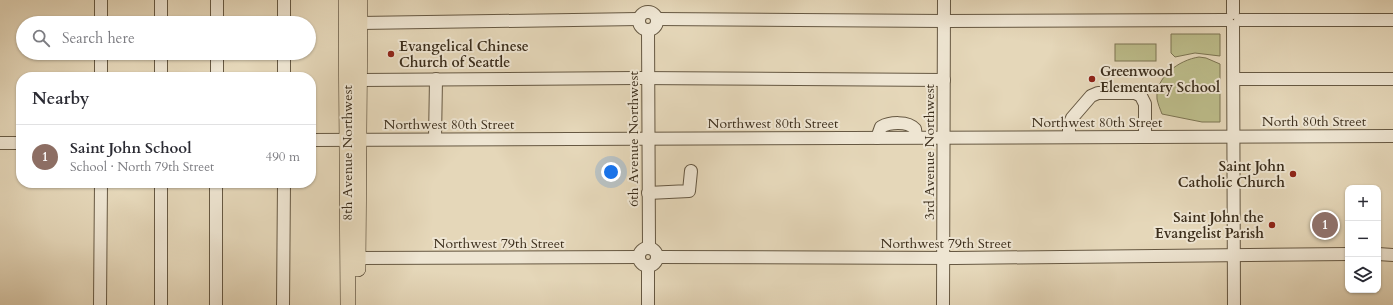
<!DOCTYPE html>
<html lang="en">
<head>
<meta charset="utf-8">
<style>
	body { margin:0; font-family:Cardo,serif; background:#f2f2f3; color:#2b2b33 }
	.controls { position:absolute; right:12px; bottom:12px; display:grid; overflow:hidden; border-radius:8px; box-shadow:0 1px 3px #0004 }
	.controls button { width:36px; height:36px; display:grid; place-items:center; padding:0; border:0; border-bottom:1px solid #e1e1e2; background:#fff; color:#2b2b33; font:20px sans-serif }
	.you { position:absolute; left:611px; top:172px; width:14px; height:14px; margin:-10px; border:3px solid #fff; border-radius:50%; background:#1a73e8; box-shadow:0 0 0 6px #1a73e833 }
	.badge { display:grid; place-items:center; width:26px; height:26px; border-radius:50%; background:#8f2418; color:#fff; font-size:13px; font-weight:700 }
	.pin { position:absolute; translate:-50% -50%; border:2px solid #fff; box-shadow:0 1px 4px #0006 }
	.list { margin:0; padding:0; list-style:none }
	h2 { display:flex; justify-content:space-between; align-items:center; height:52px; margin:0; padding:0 16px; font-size:17px }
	h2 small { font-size:13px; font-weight:400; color:#7c7c81 }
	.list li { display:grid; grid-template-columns:26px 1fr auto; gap:12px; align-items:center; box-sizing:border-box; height:64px; padding:0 16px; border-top:1px solid #e1e1e2 }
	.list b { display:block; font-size:15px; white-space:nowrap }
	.list p { margin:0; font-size:13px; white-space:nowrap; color:#7c7c81 }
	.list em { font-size:13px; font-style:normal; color:#7c7c81 }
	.icon { flex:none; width:22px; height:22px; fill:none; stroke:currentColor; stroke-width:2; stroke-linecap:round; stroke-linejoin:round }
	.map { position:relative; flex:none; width:1393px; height:305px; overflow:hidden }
	.search { position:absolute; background:#fff; box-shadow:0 1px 3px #0004; left:16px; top:16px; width:300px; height:44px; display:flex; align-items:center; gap:10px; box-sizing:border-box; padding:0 14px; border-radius:22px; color:#7c7c81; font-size:15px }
	.panel { position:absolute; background:#fff; box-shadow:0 1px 3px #0004; left:16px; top:72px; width:300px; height:116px; border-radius:16px }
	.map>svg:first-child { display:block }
</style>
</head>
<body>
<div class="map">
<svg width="1393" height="305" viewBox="0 0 1393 305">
	<rect width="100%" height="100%" fill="#e5d7b9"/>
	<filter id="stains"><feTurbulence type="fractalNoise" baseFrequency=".005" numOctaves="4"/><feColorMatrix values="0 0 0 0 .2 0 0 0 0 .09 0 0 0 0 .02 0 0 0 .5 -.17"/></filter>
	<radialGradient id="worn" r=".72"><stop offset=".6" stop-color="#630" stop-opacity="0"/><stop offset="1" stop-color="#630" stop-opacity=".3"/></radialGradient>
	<g fill="#bcbc8a" stroke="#7c7452">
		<polygon points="1171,34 1220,34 1220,56 1195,53 1175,57 1171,53"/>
		<rect x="1115" y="44" width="41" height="17"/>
		<path d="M1199,57L1206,58L1220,64V122H1202L1162,114C1160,109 1158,104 1157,99C1155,77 1179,60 1199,57Z"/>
	</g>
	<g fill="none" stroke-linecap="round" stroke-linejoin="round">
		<defs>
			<g id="minor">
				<polyline points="217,0 217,23"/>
				<circle cx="648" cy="21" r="9"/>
				<polyline points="1233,13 1233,0"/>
				<polyline points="657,19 944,21 1227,20"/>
				<polyline points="1240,20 1393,20"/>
				<polyline points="101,23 101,0"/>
				<polyline points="161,23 161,0"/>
				<polyline points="284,23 284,0"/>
				<polyline points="360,23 639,19"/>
				<polyline points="1233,26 1234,305"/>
				<polyline points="648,30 649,248"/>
				<polyline points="217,53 217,77"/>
				<polyline points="101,77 101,53"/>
				<polyline points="161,77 161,53"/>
				<polyline points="284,77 284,53"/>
				<polyline points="1235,79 1393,79"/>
				<polyline points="360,80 636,78 944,80"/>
				<polyline points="1069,137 1069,125 1072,118 1091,96 1098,93 1135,93 1141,96 1145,104 1145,137"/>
				<path d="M877,138L881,127C890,122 908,121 915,129L916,137"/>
				<polyline points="435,139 436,79"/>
				<polyline points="311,140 1393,136"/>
				<polyline points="0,143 21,143"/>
				<polyline points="648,193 689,191 691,171"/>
				<circle cx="648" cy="257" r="9"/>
				<polyline points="1378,254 1393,255"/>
				<polyline points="657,257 955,258 1348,254"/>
				<polyline points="358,258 639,257"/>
				<polyline points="100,305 101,183"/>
				<polyline points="161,305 161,183"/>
				<polyline points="216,305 216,183"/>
				<polyline points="283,305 284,183"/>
				<polyline points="648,305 648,266"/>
				<polyline points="943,305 944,0"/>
			</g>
			<g id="major">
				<polyline points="346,0 348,305"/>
				<polyline points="358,269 360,0"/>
			</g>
		</defs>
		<use href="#minor" stroke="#665842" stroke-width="14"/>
		<use href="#major" stroke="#3b2d1b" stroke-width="16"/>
		<use href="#minor" stroke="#eee5d2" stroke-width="12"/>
		<use href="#major" stroke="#e5d7b9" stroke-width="15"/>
	</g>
	<g fill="#8f2418" stroke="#eee5d2" stroke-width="1.5">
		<circle cx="391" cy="54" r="4"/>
		<circle cx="1092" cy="79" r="4"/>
		<circle cx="1293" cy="174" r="4"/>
		<circle cx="1272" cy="225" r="4"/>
	</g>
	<g text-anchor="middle" stroke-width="4" stroke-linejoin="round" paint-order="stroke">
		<g font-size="14" font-weight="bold" fill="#3b2d1b" stroke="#eee5d2" text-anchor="start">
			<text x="399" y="51">Evangelical Chinese<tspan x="399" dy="16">Church of Seattle</tspan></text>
			<text x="1100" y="76">Greenwood<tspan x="1100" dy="16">Elementary School</tspan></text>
			<text x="1285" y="171" text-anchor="end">Saint John<tspan x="1285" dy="16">Catholic Church</tspan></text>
			<text x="1264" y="222" text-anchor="end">Saint John the<tspan x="1264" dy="16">Evangelist Parish</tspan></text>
		</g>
		<g font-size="14" fill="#3b2d1b" stroke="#eee5d2">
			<text x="1314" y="126">North 80th Street</text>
			<text x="1097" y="127">Northwest 80th Street</text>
			<text x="773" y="128">Northwest 80th Street</text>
			<text x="449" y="129">Northwest 80th Street</text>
			<text transform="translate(633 139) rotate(-90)" y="5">6th Avenue Northwest</text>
			<text transform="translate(929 152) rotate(-90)" y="5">3rd Avenue Northwest</text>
			<text transform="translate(347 153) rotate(-90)" y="5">8th Avenue Northwest</text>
			<text x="499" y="248">Northwest 79th Street</text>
			<text x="946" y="248">Northwest 79th Street</text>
		</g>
	</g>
	<rect width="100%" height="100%" filter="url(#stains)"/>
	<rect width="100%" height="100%" fill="url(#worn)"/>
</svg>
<div class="controls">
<button>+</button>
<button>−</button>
<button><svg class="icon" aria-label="layers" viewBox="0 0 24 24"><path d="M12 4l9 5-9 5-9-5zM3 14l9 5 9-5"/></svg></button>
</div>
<div class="you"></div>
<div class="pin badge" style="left:1325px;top:225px;background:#8d6e63">1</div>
<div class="search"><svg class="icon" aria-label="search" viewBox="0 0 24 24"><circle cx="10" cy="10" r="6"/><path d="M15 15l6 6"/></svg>Search here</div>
<section class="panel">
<h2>Nearby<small></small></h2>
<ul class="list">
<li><span class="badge" style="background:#8d6e63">1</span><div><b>Saint John School</b><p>School · North 79th Street</p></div><em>490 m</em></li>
</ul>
</section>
</div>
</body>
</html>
